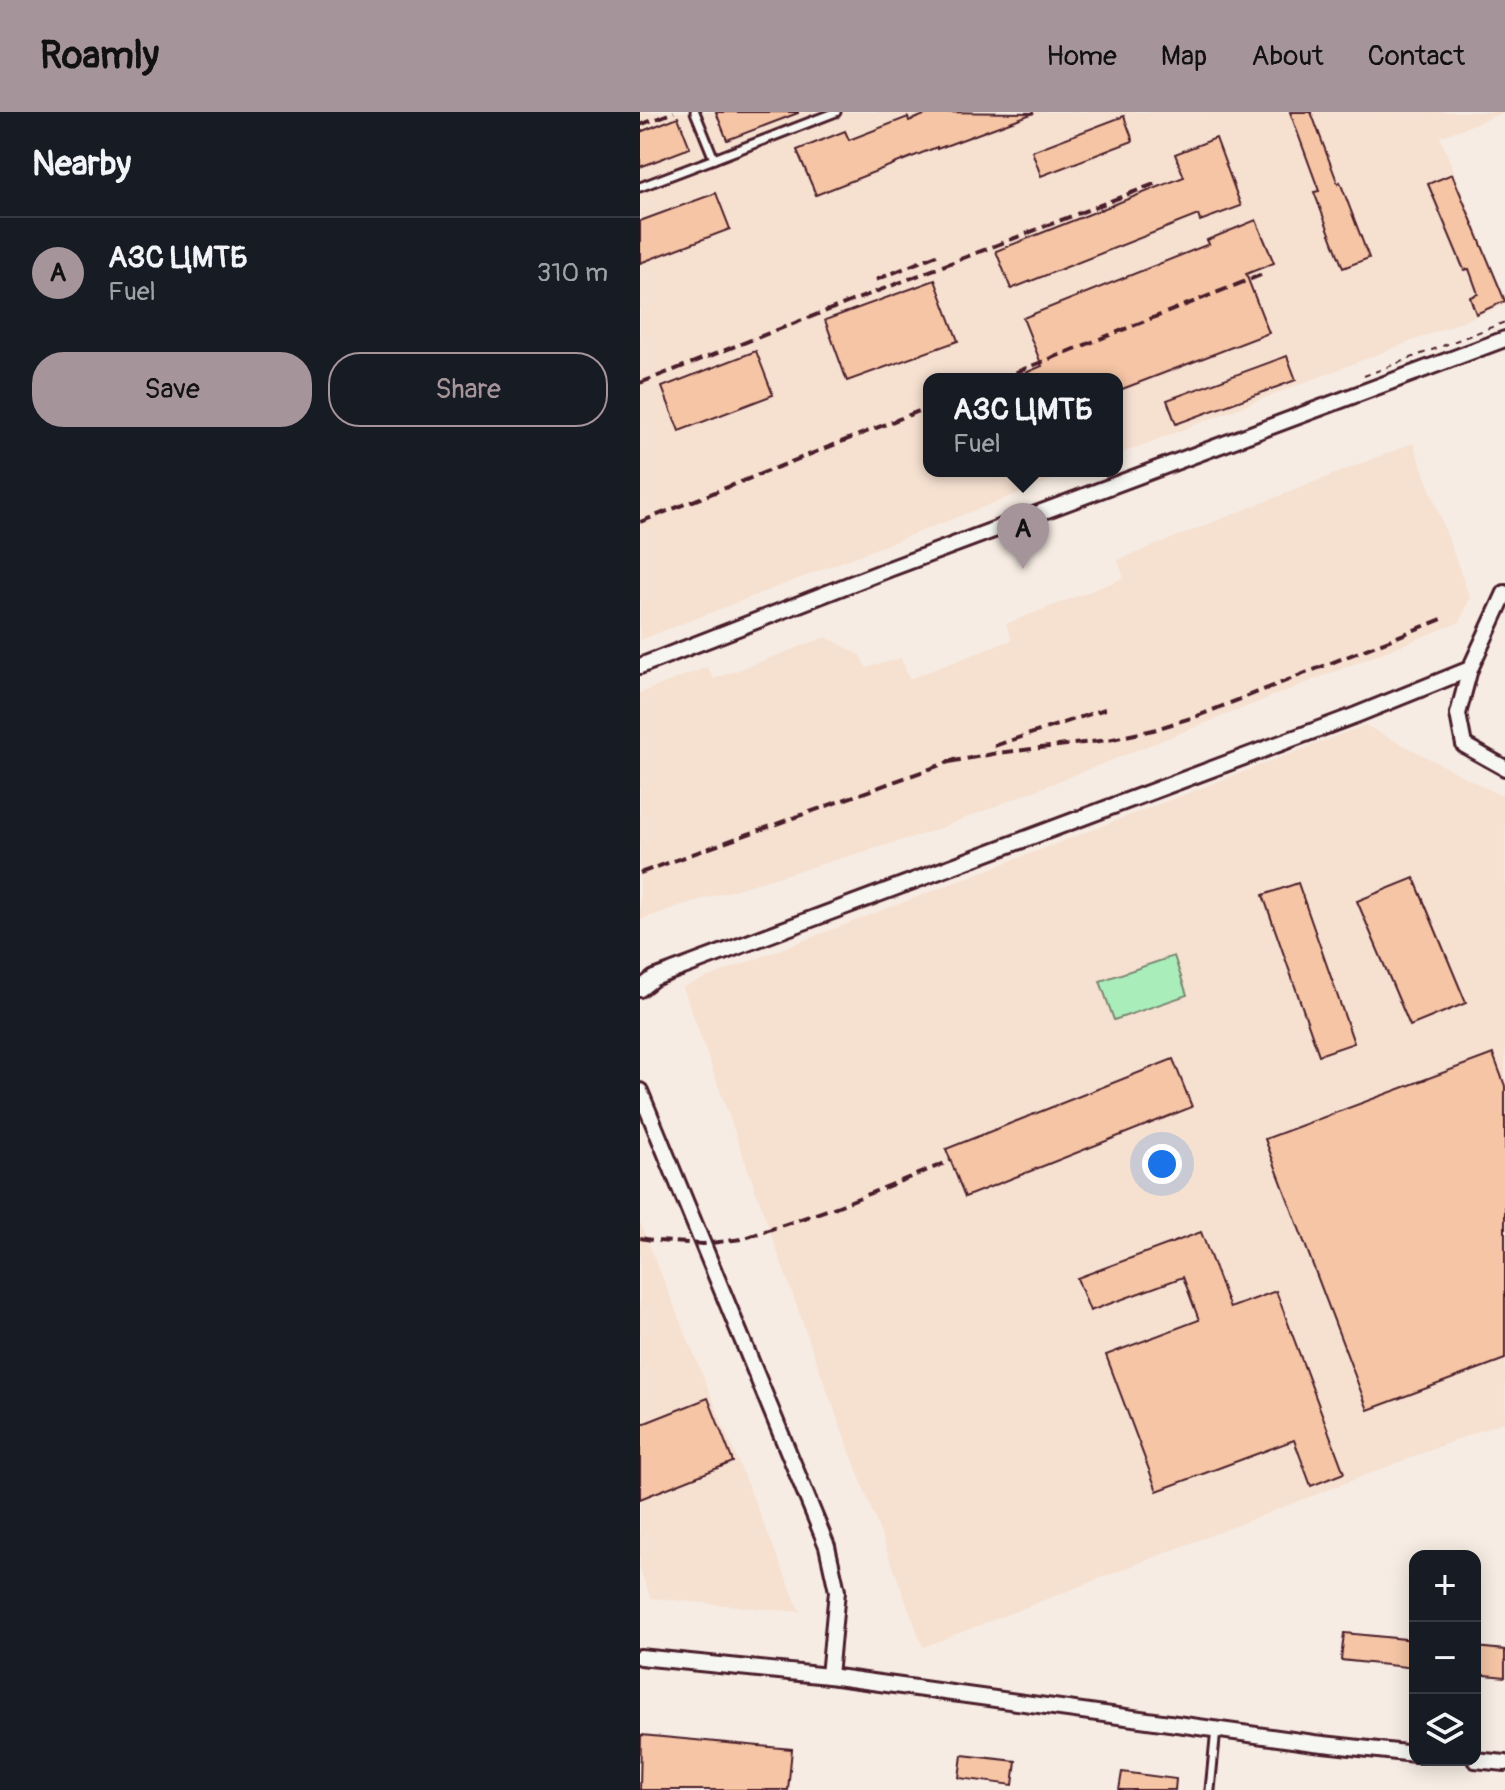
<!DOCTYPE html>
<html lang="en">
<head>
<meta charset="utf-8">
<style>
	body { margin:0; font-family:Pangolin,sans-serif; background:#242831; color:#f1f3f6 }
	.controls { position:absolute; right:24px; bottom:24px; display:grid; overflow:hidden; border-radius:16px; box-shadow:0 4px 20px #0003 }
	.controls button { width:72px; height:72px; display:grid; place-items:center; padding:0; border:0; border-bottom:2px solid #363941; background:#171b24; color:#f1f3f6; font:40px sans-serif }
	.you { position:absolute; left:522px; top:1052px; width:28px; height:28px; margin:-20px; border:6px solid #fff; border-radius:50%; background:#1a73e8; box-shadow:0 0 0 12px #1a73e833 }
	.badge { display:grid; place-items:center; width:52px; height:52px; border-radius:50%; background:#a6949b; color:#111; font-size:26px; font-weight:700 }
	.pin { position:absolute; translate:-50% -66px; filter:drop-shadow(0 2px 4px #0008) }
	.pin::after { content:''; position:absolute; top:42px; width:28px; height:24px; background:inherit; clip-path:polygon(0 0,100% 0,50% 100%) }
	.popup { position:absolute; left:283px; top:261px; width:200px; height:104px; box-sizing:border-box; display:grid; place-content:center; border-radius:16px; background:#171b24; filter:drop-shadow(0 2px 6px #0005); font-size:26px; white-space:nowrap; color:#9ea1a6 }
	.popup b { font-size:30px; color:#f1f3f6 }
	.popup::after { content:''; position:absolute; left:50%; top:100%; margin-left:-16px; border:16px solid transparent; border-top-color:#171b24 }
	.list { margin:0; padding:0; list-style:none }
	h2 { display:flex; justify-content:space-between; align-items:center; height:104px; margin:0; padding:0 32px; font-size:34px }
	h2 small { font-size:26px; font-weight:400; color:#9ea1a6 }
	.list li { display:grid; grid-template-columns:52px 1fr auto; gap:24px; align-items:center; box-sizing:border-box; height:112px; padding:0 32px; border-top:2px solid #363941 }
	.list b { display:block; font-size:30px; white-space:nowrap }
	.list p { margin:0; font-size:26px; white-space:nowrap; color:#9ea1a6 }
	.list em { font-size:26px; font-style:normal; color:#9ea1a6 }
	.actions { display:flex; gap:16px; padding:24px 32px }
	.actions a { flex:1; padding:18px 0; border:2px solid #a6949b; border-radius:32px; text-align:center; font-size:28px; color:#a6949b }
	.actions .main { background:#a6949b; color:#111 }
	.icon { flex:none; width:44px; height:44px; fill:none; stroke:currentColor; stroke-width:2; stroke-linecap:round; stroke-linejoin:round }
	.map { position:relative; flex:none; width:865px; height:1678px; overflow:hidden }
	header { display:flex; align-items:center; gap:48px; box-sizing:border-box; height:112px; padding:0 40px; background:#a6949b; color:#111 }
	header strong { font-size:38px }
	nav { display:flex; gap:44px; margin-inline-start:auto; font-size:28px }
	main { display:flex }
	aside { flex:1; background:#171b24 }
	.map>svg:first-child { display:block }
</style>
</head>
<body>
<header>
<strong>Roamly</strong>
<nav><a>Home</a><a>Map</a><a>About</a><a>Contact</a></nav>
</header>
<main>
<aside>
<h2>Nearby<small></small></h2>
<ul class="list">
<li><span class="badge">A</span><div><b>АЗС ЦМТБ</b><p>Fuel</p></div><em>310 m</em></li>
</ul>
<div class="actions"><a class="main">Save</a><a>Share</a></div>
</aside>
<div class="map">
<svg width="865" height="1678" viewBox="0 0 865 1678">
	<rect width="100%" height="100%" fill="#f6ece3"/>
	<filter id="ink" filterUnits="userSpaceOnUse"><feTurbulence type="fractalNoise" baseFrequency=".0125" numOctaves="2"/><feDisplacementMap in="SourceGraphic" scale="16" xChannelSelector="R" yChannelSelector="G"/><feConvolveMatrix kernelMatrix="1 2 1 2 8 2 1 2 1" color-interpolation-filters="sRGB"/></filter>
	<g filter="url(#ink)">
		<g fill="#f6e0d0">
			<polygon points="0,0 865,0 800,25 865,187 865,193 477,343 477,267 289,267 289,359 436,359 0,528"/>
			<polygon points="773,331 830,486 820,510 290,720 39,794 0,808 0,581 67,555 74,567 186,525 220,543 226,556 261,546 269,567 372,528 366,512 484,466 478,448"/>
			<polygon points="725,613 865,686 865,1309 283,1535 184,1270 43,875"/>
			<polygon points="0,1111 160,1500 11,1486 0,1458"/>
		</g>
		<polygon fill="#a9eeba" stroke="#7a8672" stroke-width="2" points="534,844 547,883 474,908 460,869"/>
		<g fill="#f5c5a5" stroke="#4a1f2b" stroke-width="2">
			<polygon points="76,0 158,0 158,1 87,28"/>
			<polygon points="292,0 394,1 297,37 297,35 176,83 157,38 205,19 209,28 268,5 269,9"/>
			<polygon points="650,0 671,0 698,72 700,70 729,146 703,156 674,80 679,79"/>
			<polygon points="484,4 493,29 401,64 392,39"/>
			<polygon points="38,5 50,36 0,55 0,20"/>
			<polygon points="576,26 601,94 560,109 558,103 371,177 356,139 544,65 535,42"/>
			<polygon points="812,62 865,189 836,202 830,185 838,182 829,157 824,158 788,72"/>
			<polygon points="76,81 90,117 0,151 0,109"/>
			<polygon points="616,108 634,151 606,162 629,221 477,279 477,267 371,267 402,254 383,206 569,132 567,128"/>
			<polygon points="295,168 318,229 207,269 185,208"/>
			<polygon points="116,239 133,283 39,319 22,275"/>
			<polygon points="647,244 656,268 536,312 527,288"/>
			<polygon points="774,766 826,891 770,914 717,789"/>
			<polygon points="658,771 714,931 679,943 623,783"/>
			<polygon points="853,942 865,974 865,1247 728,1298 625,1027"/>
			<polygon points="533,947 552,995 325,1085 306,1037"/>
			<polygon points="561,1120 590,1196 636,1179 704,1361 671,1374 654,1328 517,1379 466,1243 559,1208 543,1165 450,1199 437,1166"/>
			<polygon points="68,1286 93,1350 0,1387 0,1313"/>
			<polygon points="704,1521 775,1528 775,1556 701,1548"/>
			<polygon points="835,1535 865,1538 865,1565 835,1562"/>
			<polygon points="1,1623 152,1637 148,1678 0,1678"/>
			<polygon points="322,1643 376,1649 373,1673 319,1666"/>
			<polygon points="482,1660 536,1667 535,1678 479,1678"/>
		</g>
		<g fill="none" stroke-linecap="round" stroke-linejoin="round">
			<defs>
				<g id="service">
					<polyline points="74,47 196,0"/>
					<polyline points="0,75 74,47 55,0"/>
					<polyline points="570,1678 576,1617"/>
				</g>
				<g id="minor">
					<polyline points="865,481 830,557 818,602 824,633 865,656"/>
					<polyline points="0,554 249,457 865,227"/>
					<polyline points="0,877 14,866 716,603 830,557"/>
					<polyline points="0,979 187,1434 197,1479 189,1564"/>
					<polyline points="0,1545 189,1564 674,1631 775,1642"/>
					<polyline points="835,1648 865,1651"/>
				</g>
			</defs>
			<use href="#service" stroke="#4a1f2b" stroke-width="13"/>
			<use href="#minor" stroke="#4a1f2b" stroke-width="20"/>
			<polyline stroke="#4a1f2b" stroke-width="2" stroke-dasharray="6 6" stroke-linecap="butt" points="724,264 865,210"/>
			<use href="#service" stroke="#f6f6f2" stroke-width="7"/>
			<use href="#minor" stroke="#f6f6f2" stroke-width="14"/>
			<g stroke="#4a1f2b" stroke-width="4" stroke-dasharray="12 6" stroke-linecap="butt">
				<polyline points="0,13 34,0"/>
				<polyline points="236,168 299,142"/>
				<polyline points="359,267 621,163"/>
				<polyline points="0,271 517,71"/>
				<polyline points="0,410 289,295"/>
				<polyline points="354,634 465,597"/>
				<polyline points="309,650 358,641 468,628 513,618 560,603 807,505"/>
				<polyline points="0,761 320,646"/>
				<polyline points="0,1126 18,1129 63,1132 102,1127 196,1095 310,1049"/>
			</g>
		</g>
	</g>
</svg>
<div class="controls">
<button>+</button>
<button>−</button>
<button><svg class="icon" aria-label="layers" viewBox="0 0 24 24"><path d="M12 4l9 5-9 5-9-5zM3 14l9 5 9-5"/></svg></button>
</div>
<div class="you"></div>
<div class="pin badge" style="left:383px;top:457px">A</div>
<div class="popup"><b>АЗС ЦМТБ</b>Fuel</div>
</div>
</main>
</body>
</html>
